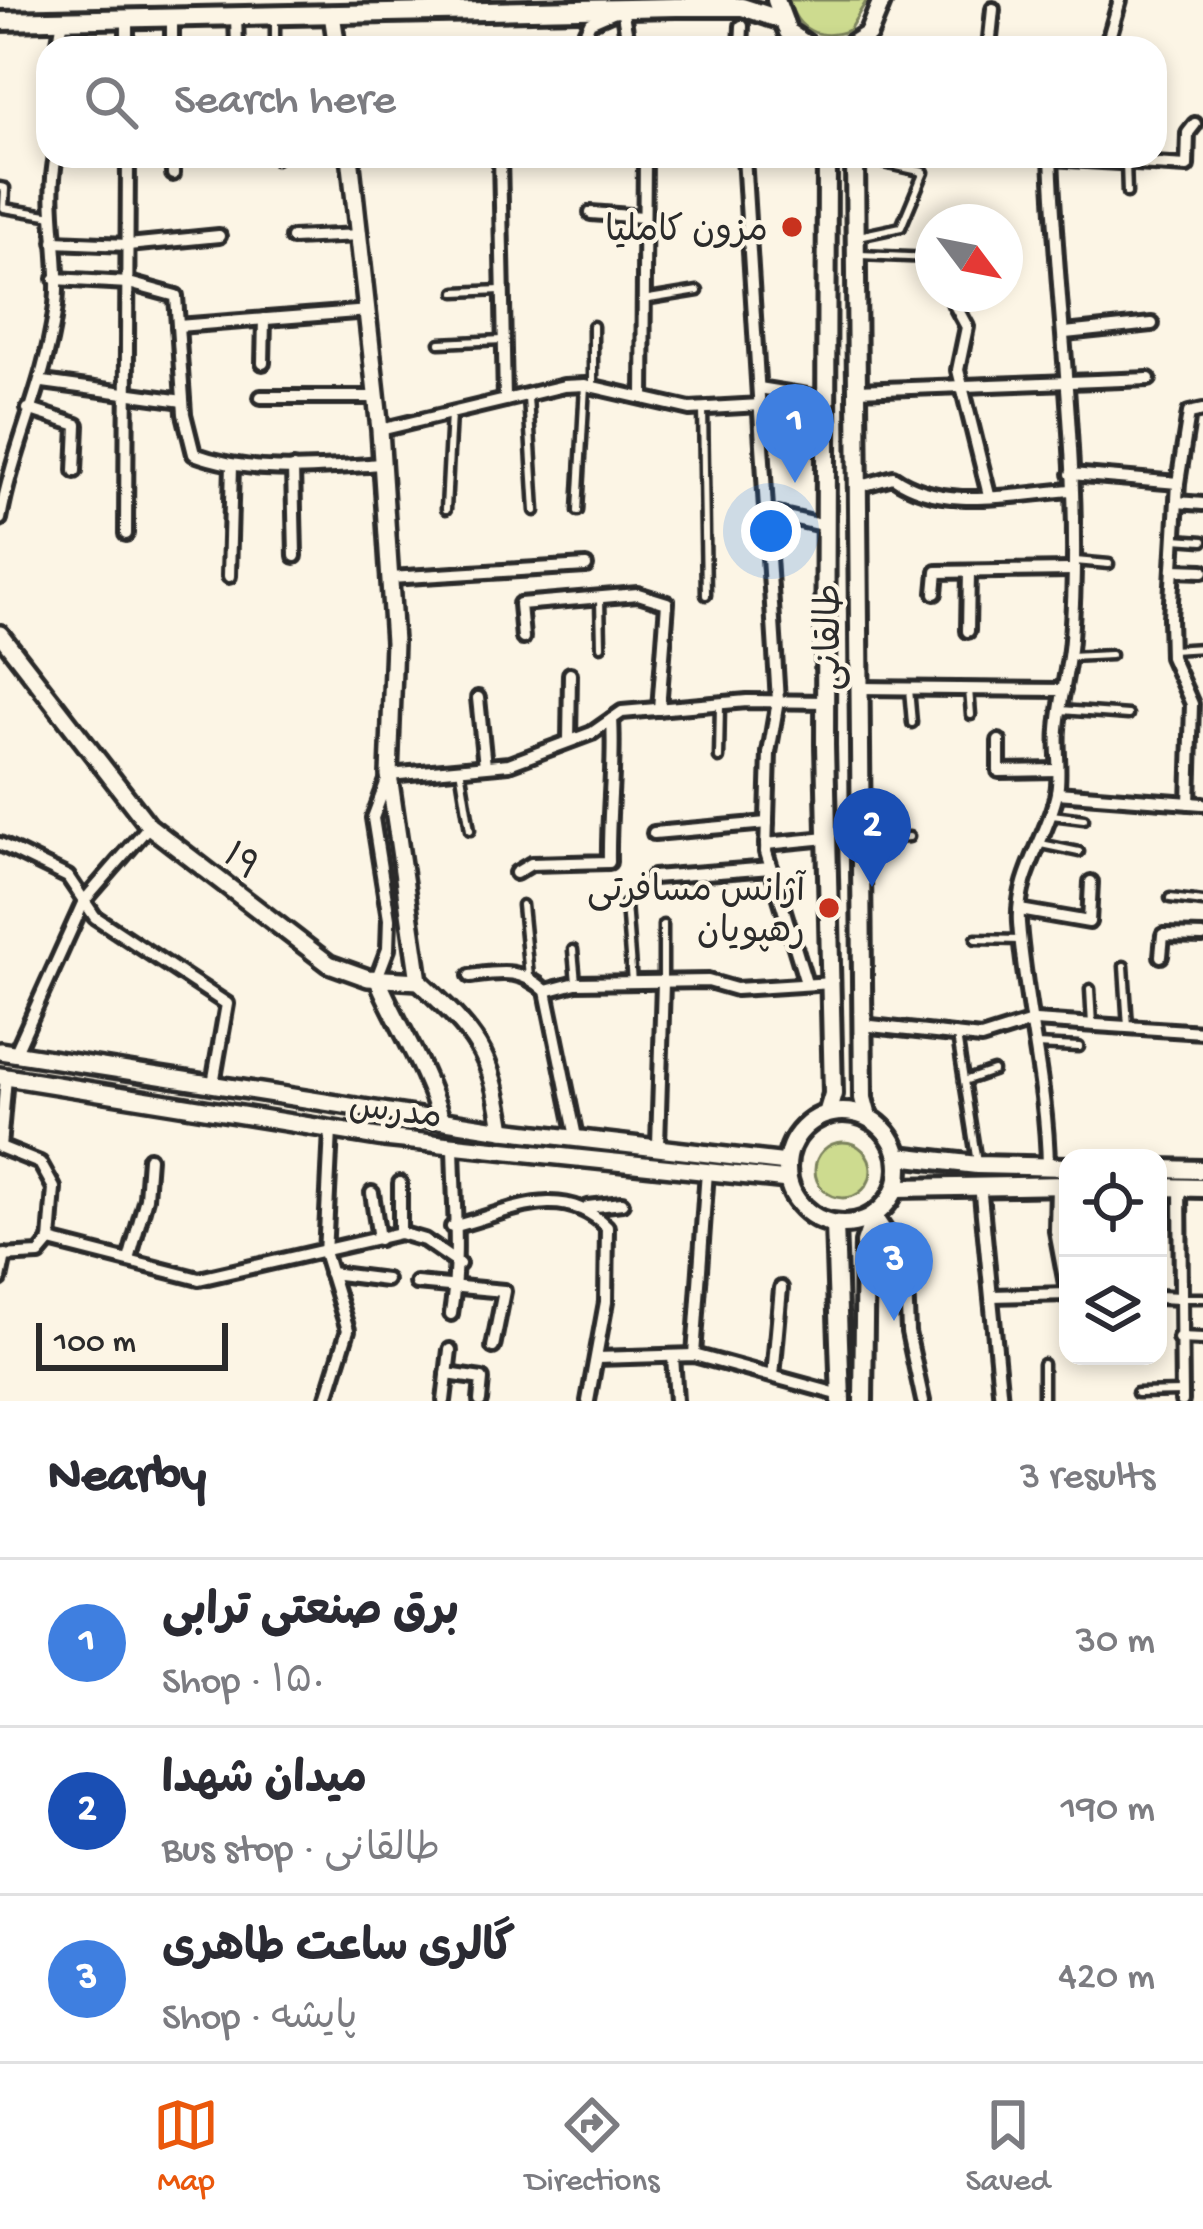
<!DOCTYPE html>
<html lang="en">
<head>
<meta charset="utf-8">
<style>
	body { margin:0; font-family:"Gochi Hand","Playpen Sans Arabic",sans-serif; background:#f2f2f3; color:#2b2b33 }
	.controls { position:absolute; right:36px; bottom:36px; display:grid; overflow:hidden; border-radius:24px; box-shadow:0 6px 18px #0003 }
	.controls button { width:108px; height:108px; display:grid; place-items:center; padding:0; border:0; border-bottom:3px solid #e1e1e2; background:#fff; color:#2b2b33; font:60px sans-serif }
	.compass { position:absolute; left:915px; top:204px; width:108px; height:108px; border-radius:50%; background:#fff; box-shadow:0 6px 18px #0003; rotate:122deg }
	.scale { position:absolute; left:36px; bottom:30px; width:192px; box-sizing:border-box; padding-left:12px; border:6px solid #2b2b2b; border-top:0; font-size:33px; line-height:42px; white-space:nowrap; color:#2b2b2b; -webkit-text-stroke:9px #fcf5e5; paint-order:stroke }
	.you { position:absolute; left:771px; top:531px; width:42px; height:42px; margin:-30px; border:9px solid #fff; border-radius:50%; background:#1a73e8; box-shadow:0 0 0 18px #1a73e833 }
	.badge { display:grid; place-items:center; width:78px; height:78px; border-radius:50%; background:#ea580c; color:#fff; font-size:39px; font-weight:700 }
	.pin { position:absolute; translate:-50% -99px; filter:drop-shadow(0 3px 6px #0008) }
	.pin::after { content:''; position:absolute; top:63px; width:42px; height:36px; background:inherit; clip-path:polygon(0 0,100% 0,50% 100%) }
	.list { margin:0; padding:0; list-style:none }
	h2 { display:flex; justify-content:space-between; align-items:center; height:156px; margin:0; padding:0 48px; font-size:51px }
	h2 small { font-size:39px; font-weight:400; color:#7c7c81 }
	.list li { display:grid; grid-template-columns:78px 1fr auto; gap:36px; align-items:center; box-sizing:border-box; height:168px; padding:0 48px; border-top:3px solid #e1e1e2 }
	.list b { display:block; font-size:45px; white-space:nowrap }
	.list p { margin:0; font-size:39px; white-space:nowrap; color:#7c7c81 }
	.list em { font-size:39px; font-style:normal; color:#7c7c81 }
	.icon { flex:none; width:66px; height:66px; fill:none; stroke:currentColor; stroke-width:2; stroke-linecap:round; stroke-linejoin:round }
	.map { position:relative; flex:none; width:1203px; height:1401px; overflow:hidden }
	.search { position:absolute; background:#fff; box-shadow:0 6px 18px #0003; left:36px; right:36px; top:36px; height:132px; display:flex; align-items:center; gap:30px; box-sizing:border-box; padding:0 42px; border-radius:36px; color:#7c7c81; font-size:45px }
	.sheet { height:660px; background:#fff }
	nav { display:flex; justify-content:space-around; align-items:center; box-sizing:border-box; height:168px; border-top:3px solid #e1e1e2; background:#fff; font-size:33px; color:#7c7c81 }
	nav a { display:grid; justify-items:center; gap:6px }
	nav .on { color:#ea580c }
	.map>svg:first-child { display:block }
</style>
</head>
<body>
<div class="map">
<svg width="1203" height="1401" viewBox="0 0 1203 1401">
	<rect width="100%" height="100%" fill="#fcf5e5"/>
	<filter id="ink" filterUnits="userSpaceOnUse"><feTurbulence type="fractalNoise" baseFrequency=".00833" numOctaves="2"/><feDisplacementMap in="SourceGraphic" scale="24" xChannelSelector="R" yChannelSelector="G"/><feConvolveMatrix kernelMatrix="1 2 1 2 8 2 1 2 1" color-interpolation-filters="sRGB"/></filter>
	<g filter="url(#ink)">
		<g fill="#cddb8f" stroke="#7c835d" stroke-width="3">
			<path d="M789,0H867L849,30C820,42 796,30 789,0Z"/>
			<circle cx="843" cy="1170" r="28"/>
		</g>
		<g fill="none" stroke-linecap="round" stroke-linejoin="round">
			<defs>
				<g id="lane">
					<polyline points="275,48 275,19"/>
					<polyline points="276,156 276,159"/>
					<polyline points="856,157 924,172 901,227 859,236"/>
					<polyline points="1126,162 1127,193"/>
					<polyline points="0,187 5,188 4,208 53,216"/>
					<polyline points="860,255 932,258"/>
					<polyline points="456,292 501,290"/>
					<polyline points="643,300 698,291"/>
					<polyline points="440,343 502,340"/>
					<polyline points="593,387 593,326"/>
					<polyline points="528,397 535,511"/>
					<polyline points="703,408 706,595"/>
					<polyline points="446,509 451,413"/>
					<polyline points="578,511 585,385"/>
					<polyline points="1175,539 1203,541"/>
					<polyline points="1075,561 1109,564"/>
					<polyline points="600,599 601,646"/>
					<polyline points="1171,650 1203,648"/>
					<polyline points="1069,657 1111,655"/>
					<polyline points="909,689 912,723"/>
					<polyline points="969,689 971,715"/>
					<polyline points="1061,710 1128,715"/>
					<polyline points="719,758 720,703"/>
					<polyline points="460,768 470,830"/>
					<polyline points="1052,815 1084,819"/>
					<polyline points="864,840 909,837"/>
					<polyline points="1041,844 1079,852"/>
					<polyline points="1170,898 1203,902"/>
					<polyline points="626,904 632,983"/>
					<polyline points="522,905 529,976"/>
					<polyline points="976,939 1020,940"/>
					<polyline points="573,950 576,982"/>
					<polyline points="1124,966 1128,1027"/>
					<polyline points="663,981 663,925"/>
					<polyline points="1090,989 1092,1025"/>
					<polyline points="957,1036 977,1163"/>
					<polyline points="1035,1045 1079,1047"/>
					<polyline points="964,1081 993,1071"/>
					<polyline points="1183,1298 1203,1298"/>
					<polyline points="1137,1393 1181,1392"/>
					<polyline points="1043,1401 1043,1364"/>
				</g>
				<g id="street">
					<polyline points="236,16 237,48"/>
					<polyline points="172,17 172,48"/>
					<polyline points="127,18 127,48"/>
					<polyline points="58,48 63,19"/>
					<polyline points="578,48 590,22 622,8 629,48"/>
					<polyline points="741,48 742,26"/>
					<polyline points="989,48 993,9"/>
					<polyline points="1106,48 1120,0"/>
					<polyline points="173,156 173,174"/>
					<polyline points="500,156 505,400"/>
					<polyline points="744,156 778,701 769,753 766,852 806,983"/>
					<polyline points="1051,158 1187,166 1188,133 1195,124"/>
					<polyline points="591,213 643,217"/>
					<polyline points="292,238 361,235"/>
					<polyline points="54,242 128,245 219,236"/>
					<path d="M55,279L129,283L176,296L184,414L194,454C253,476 321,468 382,464"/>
					<polyline points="954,303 967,327 958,370 989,495"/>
					<polyline points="178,326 369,311"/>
					<polyline points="1065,333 1152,324"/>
					<polyline points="263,363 264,319"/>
					<polyline points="43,382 183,401"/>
					<polyline points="759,388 827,399"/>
					<polyline points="857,390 1149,379"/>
					<polyline points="261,397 377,397"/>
					<polyline points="643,397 645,156"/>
					<polyline points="28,409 77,425 75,471"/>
					<polyline points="380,430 564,386 585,385 690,409 761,405"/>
					<polyline points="293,468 295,556"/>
					<polyline points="1071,474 1178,483 1189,413 1203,410"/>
					<polyline points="1178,483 1170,618 1171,657 1192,704 1189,803"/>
					<path d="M858,487L893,477C943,512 1015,494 1071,490"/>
					<polyline points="1177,502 1203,504"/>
					<polyline points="765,512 826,526"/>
					<path d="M0,519C13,447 45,385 55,313C63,261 45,208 56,156"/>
					<polyline points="126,534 128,156"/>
					<polyline points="1173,570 1203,571"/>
					<polyline points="229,576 232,465"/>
					<polyline points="390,578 586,566"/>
					<polyline points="935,593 937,572 1071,570"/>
					<polyline points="968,631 969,572"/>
					<polyline points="523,638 520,604 638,594 667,603 659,709"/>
					<polyline points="859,688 1064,690"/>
					<polyline points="478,698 485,766"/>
					<polyline points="569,741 570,674"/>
					<polyline points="999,741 999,771 1057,770"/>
					<polyline points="1057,793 1203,804"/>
					<polyline points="654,833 767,823"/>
					<polyline points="0,844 68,877 95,917 227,1004 213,1084"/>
					<polyline points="766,844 827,838"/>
					<path d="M516,873L531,864L609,862C608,813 615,768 612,719"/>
					<polyline points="653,877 771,868"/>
					<polyline points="1020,910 1089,922 1091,882"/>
					<polyline points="1161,956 1163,935 1203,936"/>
					<path d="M470,976C502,972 521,968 546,991L576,1137"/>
					<polyline points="377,978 388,949 389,919 373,818 389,775 509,764 592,733 622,712 747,701 827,702"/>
					<polyline points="546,991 576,983 708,981 736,989 832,983"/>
					<polyline points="862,1025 981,1038 1035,1021 1203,1032"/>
					<polyline points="15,1054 84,901 149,826"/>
					<polyline points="658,1145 663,983"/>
					<polyline points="0,1147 40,1163 54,1188 50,1241"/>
					<polyline points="0,1147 6,1077"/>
					<path d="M1048,1167C1047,1084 1025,1006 1019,923C1016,875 1048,837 1057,793C1061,773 1056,750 1058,729C1060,699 1069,669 1071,639C1083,477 1057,317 1051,156"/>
					<polyline points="980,1184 1001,1401"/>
					<polyline points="1057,1185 1056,1231 1068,1295"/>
					<polyline points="1180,1187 1182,1401"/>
					<polyline points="372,1193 379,1239"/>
					<polyline points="588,1207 622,1203"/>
					<polyline points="875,1214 905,1259 908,1332 923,1401"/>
					<path d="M452,1227C508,1213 561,1181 607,1227L606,1302L588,1401"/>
					<polyline points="400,1233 400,1183"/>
					<polyline points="50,1241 199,1279 400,1233 424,1240 459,1264"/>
					<polyline points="0,1256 39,1254 50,1241"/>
					<polyline points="129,1260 146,1198 149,1158"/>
					<polyline points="330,1273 386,1280"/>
					<polyline points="0,1279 5,1255"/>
					<polyline points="416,1283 504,1291 493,1347"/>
					<polyline points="991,1296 1068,1294"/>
					<polyline points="1158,1297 1181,1298"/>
					<path d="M451,1314C460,1258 454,1202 453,1145"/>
					<polyline points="1179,1338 1203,1339"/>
					<polyline points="694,1355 707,1171"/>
					<polyline points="673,1356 676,1401"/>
					<polyline points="597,1358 694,1355 841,1395"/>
					<polyline points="447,1374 482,1379 480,1401"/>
					<polyline points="773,1376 781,1288"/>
					<polyline points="326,1401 348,1330 325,1255 331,1130"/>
					<polyline points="444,1401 450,1350"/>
				</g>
				<g id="secondary">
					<polyline points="332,14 337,48"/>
					<polyline points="350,156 380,430 394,642 389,775 419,981"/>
					<polyline points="0,634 149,826 329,964 368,978 419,981"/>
					<path d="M377,978C398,1027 427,1069 441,1120"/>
					<path d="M419,981C476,1035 491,1049 503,1130"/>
					<polyline points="0,1051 503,1130 787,1163"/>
					<polyline points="0,1076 384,1138 788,1180"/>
				</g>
				<g id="primary">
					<polyline points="776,0 788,32 811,48"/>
					<polyline points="0,21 676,7 742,7 779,19"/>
					<polyline points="846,48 868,34 882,0"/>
					<polyline points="855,156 863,1098 868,1117"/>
					<circle cx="843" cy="1168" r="56"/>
					<polyline points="827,1114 833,1094 825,745 827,156"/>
					<polyline points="899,1156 977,1165 1068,1167"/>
					<polyline points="1158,1169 1203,1170"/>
					<polyline points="1158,1187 1203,1188"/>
					<polyline points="896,1188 1068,1185"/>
					<polyline points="835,1224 841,1401"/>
					<polyline points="863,1401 865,1243 875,1214"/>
				</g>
			</defs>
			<use href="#lane" stroke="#2b2b2b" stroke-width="15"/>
			<use href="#street" stroke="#2b2b2b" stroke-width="20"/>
			<use href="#secondary" stroke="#2b2b2b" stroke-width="24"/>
			<use href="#primary" stroke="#2b2b2b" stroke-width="26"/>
			<use href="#lane" stroke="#fcf5e5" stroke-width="6"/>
			<use href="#street" stroke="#fcf5e5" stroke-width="10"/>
			<use href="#secondary" stroke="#fcf5e5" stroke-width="15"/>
			<use href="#primary" stroke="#fcf5e5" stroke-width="16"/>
		</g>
	</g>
	<g fill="#c8321e" stroke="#fcf5e5" stroke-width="4.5">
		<circle cx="792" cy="227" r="12"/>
		<circle cx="829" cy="908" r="12"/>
	</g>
	<g text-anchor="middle" stroke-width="9" stroke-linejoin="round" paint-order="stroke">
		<g font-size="36" fill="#2b2b2b" stroke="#fcf5e5" text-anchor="end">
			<text x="768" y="240">مزون کاملیا</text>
			<text x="805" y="900">آژانس مسافرتی<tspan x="805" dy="41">رهپویان</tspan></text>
		</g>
		<g font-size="36" fill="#2b2b2b" stroke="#fcf5e5">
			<text transform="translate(826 637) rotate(-90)" y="13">طالقانی</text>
			<text transform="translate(243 859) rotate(37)" y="13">۱۹</text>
			<text transform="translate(396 1108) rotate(7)" y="13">مدرس</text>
		</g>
	</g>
</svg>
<div class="controls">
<button><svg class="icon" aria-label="locate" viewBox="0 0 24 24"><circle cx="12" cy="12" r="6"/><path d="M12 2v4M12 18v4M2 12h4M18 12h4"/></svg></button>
<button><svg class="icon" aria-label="layers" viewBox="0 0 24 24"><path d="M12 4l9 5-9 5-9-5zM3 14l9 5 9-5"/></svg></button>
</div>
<svg class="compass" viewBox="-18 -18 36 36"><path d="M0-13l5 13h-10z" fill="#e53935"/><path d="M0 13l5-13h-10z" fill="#7c7c81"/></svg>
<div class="scale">100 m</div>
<div class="you"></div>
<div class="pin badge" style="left:795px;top:483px;background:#3f7fe0">1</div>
<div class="pin badge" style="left:872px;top:887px;background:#1a4fb4">2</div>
<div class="pin badge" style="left:894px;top:1321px;background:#3f7fe0">3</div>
<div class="search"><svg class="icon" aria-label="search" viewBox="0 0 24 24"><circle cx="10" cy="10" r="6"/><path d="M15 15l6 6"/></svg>Search here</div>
</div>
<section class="sheet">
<h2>Nearby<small>3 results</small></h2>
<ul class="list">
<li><span class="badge" style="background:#3f7fe0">1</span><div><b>برق صنعتی ترابی</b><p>Shop · ۱۵۰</p></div><em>30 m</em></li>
<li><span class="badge" style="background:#1a4fb4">2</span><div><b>میدان شهدا</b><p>Bus stop · طالقانی</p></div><em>190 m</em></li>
<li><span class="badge" style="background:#3f7fe0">3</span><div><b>گالری ساعت طاهری</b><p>Shop · پایشه</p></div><em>420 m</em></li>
</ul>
</section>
<nav>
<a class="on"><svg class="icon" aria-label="map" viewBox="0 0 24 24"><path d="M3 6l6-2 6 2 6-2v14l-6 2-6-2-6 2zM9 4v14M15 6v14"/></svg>Map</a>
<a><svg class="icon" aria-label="directions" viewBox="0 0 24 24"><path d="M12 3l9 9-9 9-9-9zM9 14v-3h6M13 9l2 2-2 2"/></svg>Directions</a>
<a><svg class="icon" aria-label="saved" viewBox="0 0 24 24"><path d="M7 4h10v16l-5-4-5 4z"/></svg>Saved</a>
</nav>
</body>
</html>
